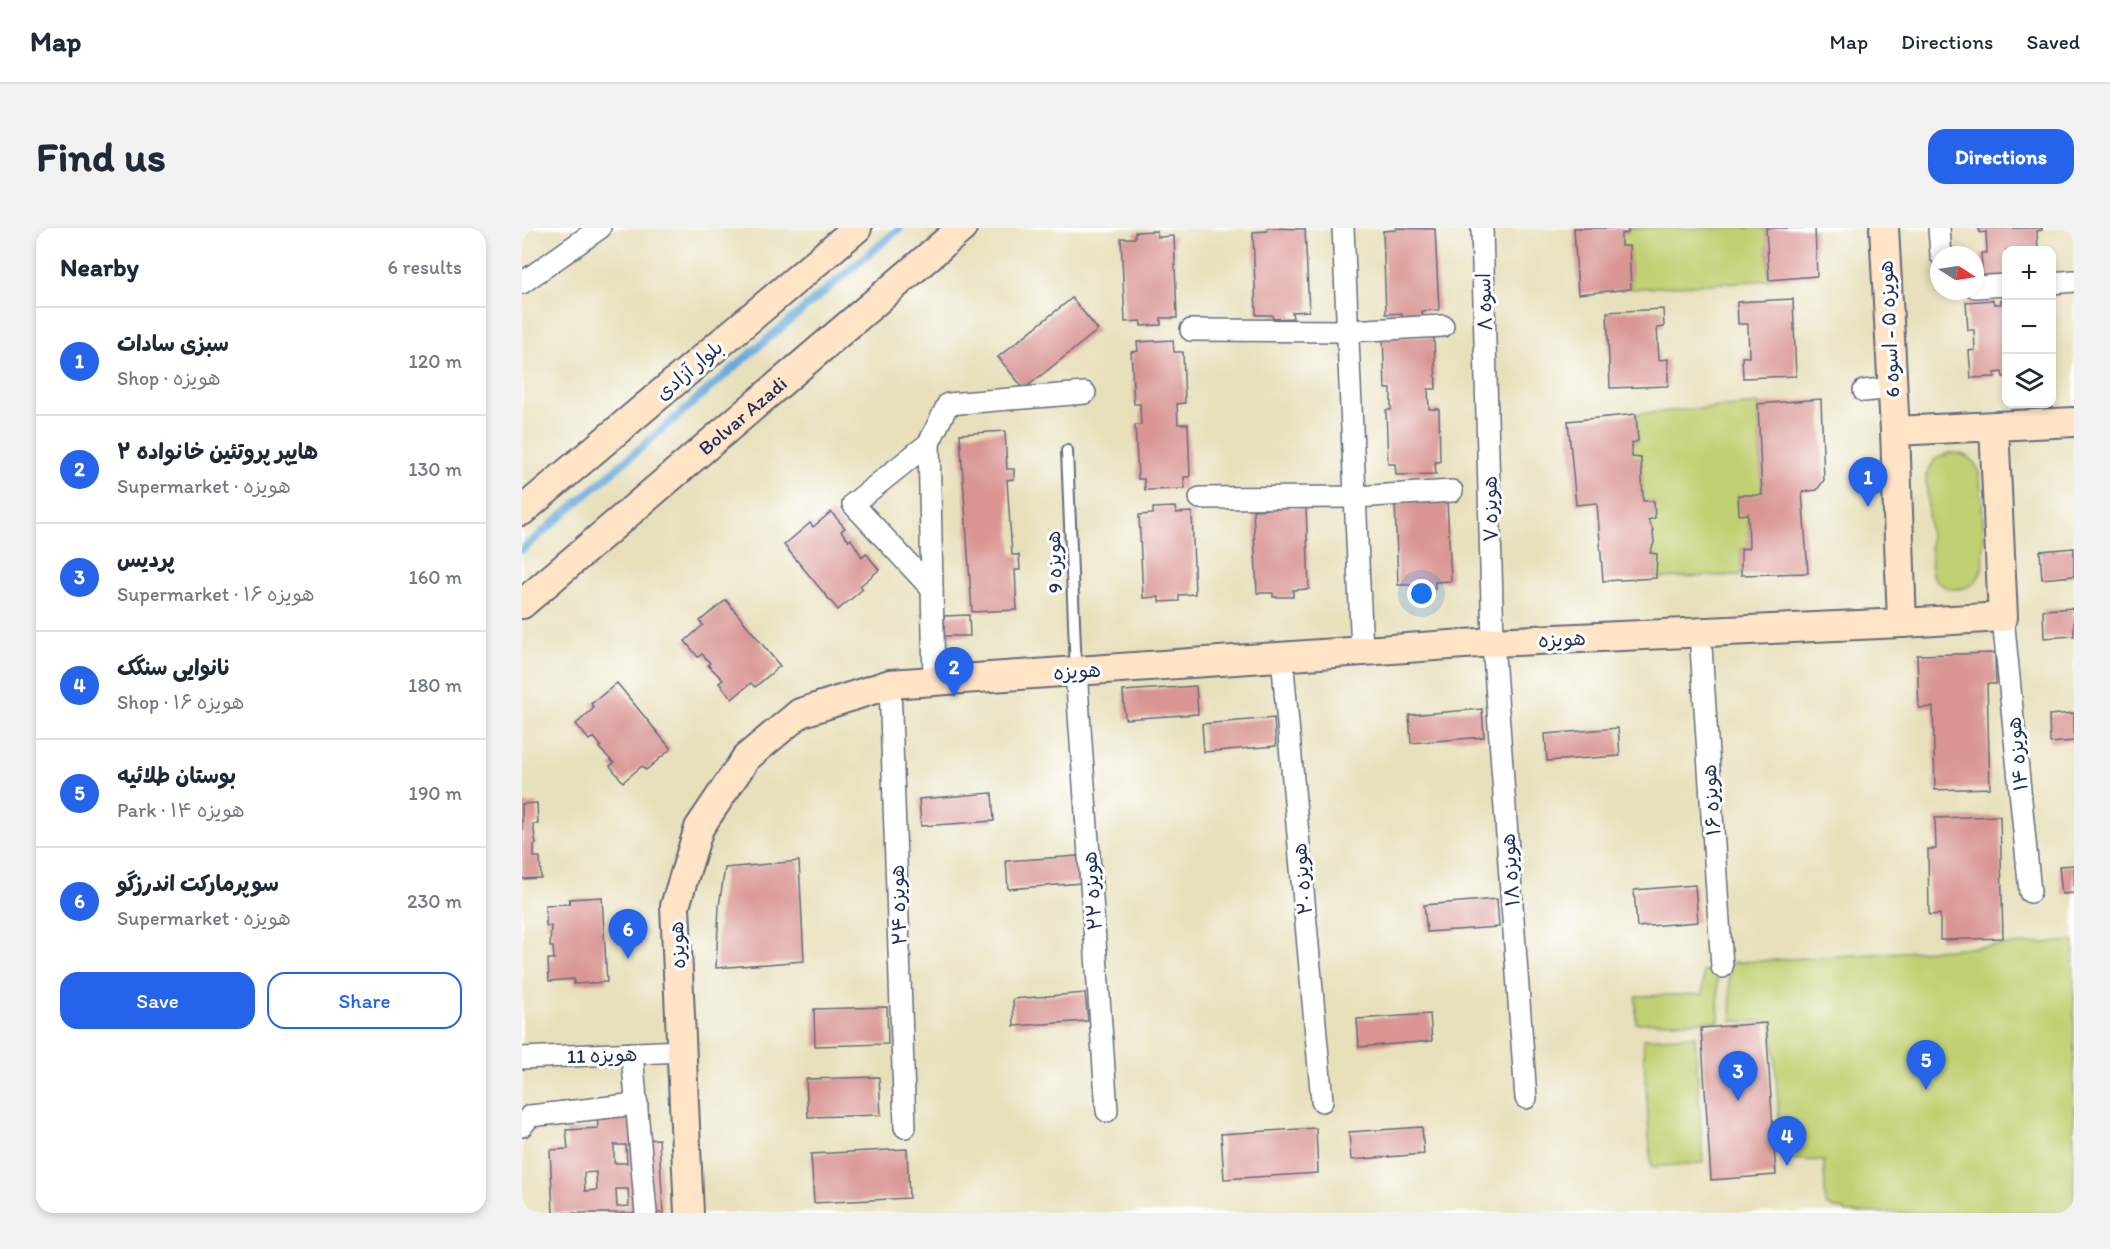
<!DOCTYPE html>
<html lang="en">
<head>
<meta charset="utf-8">
<style>
	body { margin:0; font-family:Itim,"Playpen Sans Arabic",sans-serif; background:#f2f2f3; color:#1f2937 }
	.controls { position:absolute; right:18px; top:18px; display:grid; overflow:hidden; border-radius:12px; box-shadow:0 3px 9px #0003 }
	.controls button { width:54px; height:54px; display:grid; place-items:center; padding:0; border:0; border-bottom:2px solid #e0e1e3; background:#fff; color:#1f2937; font:30px sans-serif }
	.compass { position:absolute; left:1408px; top:18px; width:54px; height:54px; border-radius:50%; background:#fff; box-shadow:0 3px 9px #0003; rotate:102deg }
	.you { position:absolute; left:900px; top:366px; width:21px; height:21px; margin:-15px; border:4px solid #fff; border-radius:50%; background:#1a73e8; box-shadow:0 0 0 9px #1a73e833 }
	.badge { display:grid; place-items:center; width:39px; height:39px; border-radius:50%; background:#2563eb; color:#fff; font-size:20px; font-weight:700 }
	.pin { position:absolute; translate:-50% -50px; filter:drop-shadow(0 2px 3px #0008) }
	.pin::after { content:''; position:absolute; top:32px; width:21px; height:18px; background:inherit; clip-path:polygon(0 0,100% 0,50% 100%) }
	.list { margin:0; padding:0; list-style:none }
	h2 { display:flex; justify-content:space-between; align-items:center; height:78px; margin:0; padding:0 24px; font-size:26px }
	h2 small { font-size:20px; font-weight:400; color:#747a83 }
	.list li { display:grid; grid-template-columns:39px 1fr auto; gap:18px; align-items:center; box-sizing:border-box; height:108px; padding:0 24px; border-top:2px solid #e0e1e3 }
	.list b { display:block; font-size:22px; white-space:nowrap }
	.list p { margin:0; font-size:20px; white-space:nowrap; color:#747a83 }
	.list em { font-size:20px; font-style:normal; color:#747a83 }
	.actions { display:flex; gap:12px; padding:18px 24px }
	.actions a { flex:1; padding:14px 0; border:2px solid #2563eb; border-radius:18px; text-align:center; font-size:21px; color:#2563eb }
	.actions .main { background:#2563eb; color:#fff }
	.icon { flex:none; width:33px; height:33px; fill:none; stroke:currentColor; stroke-width:2; stroke-linecap:round; stroke-linejoin:round }
	.map { position:relative; flex:none; width:1552px; height:985px; overflow:hidden; border-radius:18px }
	header { display:flex; align-items:center; gap:36px; box-sizing:border-box; height:84px; padding:0 30px; background:#fff; border-bottom:2px solid #e0e1e3 }
	header strong { font-size:28px }
	nav { display:flex; gap:33px; margin-inline-start:auto; font-size:21px }
	.intro { display:flex; align-items:center; justify-content:space-between; box-sizing:border-box; height:144px; padding:0 36px }
	h1 { margin:0; font-size:42px }
	.button { padding:15px 27px; border-radius:18px; background:#2563eb; color:#fff; font-size:21px; font-weight:700 }
	main { display:flex; gap:36px; padding:0 36px }
	aside { flex:1; background:#fff; border-radius:18px; box-shadow:0 3px 9px #0003 }
	.map>svg:first-child { display:block }
</style>
</head>
<body>
<header>
<strong>Map</strong>
<nav><a>Map</a><a>Directions</a><a>Saved</a></nav>
</header>
<div class="intro"><h1>Find us</h1><a class="button">Directions</a></div>
<main>
<aside>
<h2>Nearby<small>6 results</small></h2>
<ul class="list">
<li><span class="badge">1</span><div><b>سبزی سادات</b><p>Shop · هویزه</p></div><em>120 m</em></li>
<li><span class="badge">2</span><div><b>هایپر پروتئین خانواده ۲</b><p>Supermarket · هویزه</p></div><em>130 m</em></li>
<li><span class="badge">3</span><div><b>پردیس</b><p>Supermarket · هویزه ‍۱۶</p></div><em>160 m</em></li>
<li><span class="badge">4</span><div><b>نانوایی سنگک</b><p>Shop · هویزه ‍۱۶</p></div><em>180 m</em></li>
<li><span class="badge">5</span><div><b>بوستان طلائیه</b><p>Park · هویزه ۱۴</p></div><em>190 m</em></li>
<li><span class="badge">6</span><div><b>سوپرمارکت اندرزگو</b><p>Supermarket · هویزه</p></div><em>230 m</em></li>
</ul>
<div class="actions"><a class="main">Save</a><a>Share</a></div>
</aside>
<div class="map">
<svg width="1552" height="985" viewBox="0 0 1552 985">
	<rect width="100%" height="100%" fill="#fff"/>
	<filter id="ink" filterUnits="userSpaceOnUse"><feTurbulence type="fractalNoise" baseFrequency=".0167" numOctaves="2"/><feDisplacementMap in="SourceGraphic" scale="12" xChannelSelector="R" yChannelSelector="G"/><feConvolveMatrix kernelMatrix="1 2 1 2 8 2 1 2 1" color-interpolation-filters="sRGB"/></filter>
	<filter id="wash" filterUnits="userSpaceOnUse"><feTurbulence type="fractalNoise" baseFrequency=".008" numOctaves="4" result="noise"/><feDisplacementMap in="SourceGraphic" scale="24" xChannelSelector="R" yChannelSelector="G"/><feGaussianBlur stdDeviation="1.35" result="paint"/><feColorMatrix in="noise" values="0 0 0 0 0 0 0 0 0 0 0 0 0 0 0 0 0 1.4 0 .05"/><feComposite in="paint" operator="in"/></filter>
	<g filter="url(#wash)">
		<rect width="100%" height="100%" fill="#e8e0bb"/>
		<g fill="#c1d072" stroke="#6e8068" stroke-width="1.5">
			<polygon points="1106,0 1244,0 1247,52 1109,61 1107,19 1099,18 1099,6 1106,5"/>
			<path d="M1236,176L1240,267L1216,268L1217,286H1226L1227,320L1219,321V347L1134,350L1135,326L1128,325C1133,313 1132,304 1126,292L1133,290L1132,273H1121L1119,230L1110,229V216L1116,213L1114,186Z"/>
			<path d="M1428,225C1439,225 1450,228 1455,239C1460,249 1464,331 1460,341C1457,352 1448,360 1437,361C1425,363 1417,356 1410,347L1404,247L1413,231Z"/>
			<polygon points="1552,713 1552,985 1324,985 1322,982 1305,978 1303,969 1302,933 1260,931 1250,794 1210,793 1206,735"/>
			<polygon points="1195,742 1197,793 1114,795 1114,768 1181,766 1181,743"/>
			<polygon points="1173,808 1181,935 1129,939 1121,811"/>
		</g>
		<g fill="none" stroke-linecap="round" stroke-linejoin="round">
			<polyline stroke="#67aadc" stroke-width="8" points="0,322 223,130 378,0"/>
		</g>
		<g id="blocks">
			<g fill="#d99592" fill-rule="evenodd">
				<polygon points="745,0 783,1 787,83 770,84 771,90 751,91 750,87 734,87 731,4 745,3"/>
				<polygon points="874,0 913,1 917,82 900,83 901,89 880,90 880,85 864,86 861,3 874,2"/>
				<polygon points="1052,0 1106,0 1106,5 1099,6 1099,18 1107,18 1109,61 1056,66"/>
				<polygon points="1244,0 1293,0 1295,48 1247,52"/>
				<polygon points="1457,0 1520,0 1520,2 1515,3 1516,22 1484,22 1484,51 1461,53 1459,25 1465,25 1464,4 1458,5"/>
				<polygon points="635,3 636,9 652,8 655,90 639,90 639,97 619,98 619,93 603,94 599,10 613,10 613,4"/>
				<polygon points="550,70 576,102 502,161 476,129"/>
				<polygon points="1271,71 1274,148 1221,150 1220,129 1227,129 1226,96 1216,96 1215,74"/>
				<polygon points="1471,72 1472,76 1479,76 1479,72 1484,72 1484,149 1481,149 1480,144 1473,145 1473,149 1449,150 1447,123 1453,122 1452,102 1446,102 1444,74"/>
				<polygon points="1141,81 1142,99 1135,100 1137,132 1146,131 1146,158 1088,160 1085,84"/>
				<polygon points="861,109 912,109 914,161 906,161 907,181 917,181 918,234 913,234 914,246 874,247 873,236 866,236 864,182 869,182 869,161 863,161"/>
				<polygon points="651,112 652,124 661,124 663,175 655,176 656,196 666,196 668,249 662,249 663,261 623,262 622,251 616,251 613,197 619,197 618,176 612,176 609,124 616,123 615,114"/>
				<polygon points="1299,171 1302,252 1295,262 1280,264 1286,345 1219,347 1219,321 1227,320 1226,286 1217,287 1216,267 1240,267 1236,176"/>
				<polygon points="1114,186 1116,213 1110,215 1110,229 1119,230 1121,273 1132,273 1133,290 1126,292 1131,302 1132,315 1128,325 1135,326 1134,350 1081,353 1075,275 1054,277 1046,193"/>
				<polygon points="483,203 485,241 492,241 492,251 485,252 490,327 497,327 498,342 493,342 495,382 450,384 438,206"/>
				<polygon points="925,271 929,353 913,354 913,361 893,361 892,357 876,357 873,274"/>
				<polygon points="767,275 768,280 784,279 787,361 771,362 771,369 751,369 751,365 735,365 731,282 745,281 745,276"/>
				<polygon points="653,279 654,285 670,284 673,366 657,367 657,373 637,374 637,369 621,370 617,287 631,286 631,280"/>
				<polygon points="309,284 323,300 319,303 327,313 329,311 340,329 344,325 357,342 338,358 341,361 316,382 262,317 288,295 291,299"/>
				<polygon points="1552,320 1552,348 1520,351 1518,323"/>
				<polygon points="204,372 258,438 233,459 229,455 210,471 197,455 201,452 186,437 188,435 180,426 176,429 163,413 181,397 178,393"/>
				<polygon points="1552,380 1552,408 1522,410 1521,382"/>
				<polygon points="447,387 448,408 422,408 422,388"/>
				<polygon points="1473,425 1474,456 1465,456 1468,560 1413,562 1411,479 1397,480 1395,427"/>
				<polygon points="95,455 149,521 124,542 120,538 101,554 88,538 92,535 77,520 79,518 72,509 67,512 54,496 72,480 69,476"/>
				<polygon points="674,458 676,486 603,491 601,463"/>
				<polygon points="960,481 962,509 889,515 887,487"/>
				<polygon points="1552,485 1552,513 1528,515 1527,487"/>
				<polygon points="752,490 754,518 682,524 680,496"/>
				<polygon points="1096,500 1098,528 1025,533 1023,506"/>
				<polygon points="470,565 472,593 399,598 397,571"/>
				<polygon points="15,575 16,596 11,596 14,616 12,617 12,629 18,629 19,650 0,651 0,576"/>
				<polygon points="1478,588 1481,710 1418,712 1418,686 1407,687 1406,621 1414,621 1413,590"/>
				<polygon points="556,628 559,655 486,661 484,633"/>
				<polygon points="277,633 282,733 194,740 197,678 203,640"/>
				<polygon points="1552,637 1552,665 1540,666 1537,638"/>
				<polygon points="1173,657 1176,694 1115,699 1112,662"/>
				<polygon points="80,669 85,754 52,756 52,751 27,753 26,731 32,731 31,719 28,719 29,698 24,698 23,677 48,676 47,671"/>
				<polygon points="975,671 977,699 905,704 902,677"/>
				<polygon points="563,765 566,793 492,798 491,771"/>
				<polygon points="365,779 366,816 293,818 292,781"/>
				<polygon points="908,786 910,813 837,819 835,791"/>
				<polygon points="1244,795 1254,947 1189,952 1179,800"/>
				<polygon points="357,849 359,887 286,889 284,851"/>
				<path d="M119,887L121,912L137,911L141,985H31L28,922L46,921L44,902L76,900L75,889ZM92,917H104L105,935H92ZM74,944L75,962L63,963L62,945ZM94,961H106L107,978L95,979Z"/>
				<polygon points="900,899 902,926 829,932 827,904"/>
				<polygon points="794,900 796,945 702,951 699,906"/>
				<polygon points="385,921 387,970 292,975 289,926"/>
			</g>
		</g>
	</g>
	<g filter="url(#ink)">
		<use href="#blocks" fill-opacity="0" stroke="#636d7f" stroke-width="1.5"/>
		<g fill="none" stroke-linecap="round" stroke-linejoin="round">
			<defs>
				<polyline id="lane" points="545,223 554,443"/>
				<g id="street">
					<polyline points="821,0 840,423"/>
					<polyline points="960,0 971,414 1004,870"/>
					<polyline points="1417,0 1419,27"/>
					<polyline points="0,55 78,0"/>
					<polyline points="1530,55 1552,53"/>
					<polyline points="1453,59 1484,57"/>
					<polyline points="669,102 826,103 921,98"/>
					<polyline points="1342,163 1370,160"/>
					<polyline points="407,215 331,276 410,361"/>
					<polyline points="678,270 833,269 930,263"/>
					<polyline points="1481,389 1508,664"/>
					<polyline points="1178,404 1200,739"/>
					<polyline points="760,429 800,873"/>
					<polyline points="554,443 585,883"/>
					<polyline points="412,453 407,215 426,176 563,165"/>
					<polyline points="368,456 383,899"/>
					<polyline points="110,825 124,985"/>
					<polyline points="0,830 160,823"/>
					<polyline points="0,898 8,888 115,876"/>
				</g>
				<g id="secondary">
					<polyline points="1362,0 1373,203"/>
					<polyline points="1472,199 1481,389 1380,395 1373,203 1552,194"/>
					<polyline points="0,283 335,0"/>
					<path id="s1" d="M0,376L440,0"/>
					<polyline points="167,985 153,678 177,600 224,530 278,485 368,456 971,414 1380,395"/>
				</g>
			</defs>
			<use href="#lane" stroke="#636d7f" stroke-width="14"/>
			<use href="#street" stroke="#636d7f" stroke-width="24"/>
			<use href="#secondary" stroke="#636d7f" stroke-width="32"/>
			<use href="#lane" stroke="#fff" stroke-width="10"/>
			<use href="#street" stroke="#fff" stroke-width="21"/>
			<use href="#secondary" stroke="#ffe4c6" stroke-width="28"/>
		</g>
	</g>
	<g text-anchor="middle" stroke-width="6" stroke-linejoin="round" paint-order="stroke">
		<g font-size="20" fill="#1b2f5e" stroke="#fff">
			<text transform="translate(962 74) rotate(-92)" y="7">اسوه ۸</text>
			<text transform="translate(1367 101) rotate(-93)" y="7">هویزه ۵ - اسوه 6</text>
			<text transform="translate(167 142) rotate(-40)" y="7">بلوار آزادی</text>
			<text dy="7" stroke="none"><textPath href="#s1" startOffset="290">Bolvar Azadi</textPath></text>
			<text transform="translate(968 281) rotate(-91)" y="7">هویزه ۷</text>
			<text transform="translate(532 334) rotate(-92)" y="7">هویزه 9</text>
			<text transform="translate(1040 411) rotate(-3)" y="7">هویزه</text>
			<text transform="translate(555 443) rotate(-4)" y="7">هویزه</text>
			<text transform="translate(1495 526) rotate(-96)" y="7">هویزه ۱۴</text>
			<text transform="translate(1189 572) rotate(-94)" y="7">هویزه ‍۱۶</text>
			<text transform="translate(988 642) rotate(-94)" y="7">هویزه ‍۱۸</text>
			<text transform="translate(780 651) rotate(-95)" y="7">هویزه ‍۲۰</text>
			<text transform="translate(570 663) rotate(-94)" y="7">هویزه ‍۲۲</text>
			<text transform="translate(376 677) rotate(-92)" y="7">هویزه ‍۲۴</text>
			<text transform="translate(155 717) rotate(-93)" y="7">هویزه</text>
			<text transform="translate(80 827) rotate(-2)" y="7">هویزه 11</text>
		</g>
	</g>
</svg>
<div class="controls">
<button>+</button>
<button>−</button>
<button><svg class="icon" aria-label="layers" viewBox="0 0 24 24"><path d="M12 4l9 5-9 5-9-5zM3 14l9 5 9-5"/></svg></button>
</div>
<svg class="compass" viewBox="-18 -18 36 36"><path d="M0-13l5 13h-10z" fill="#e53935"/><path d="M0 13l5-13h-10z" fill="#747a83"/></svg>
<div class="you"></div>
<div class="pin badge" style="left:1346px;top:279px">1</div>
<div class="pin badge" style="left:432px;top:469px">2</div>
<div class="pin badge" style="left:1216px;top:873px">3</div>
<div class="pin badge" style="left:1265px;top:938px">4</div>
<div class="pin badge" style="left:1404px;top:862px">5</div>
<div class="pin badge" style="left:106px;top:731px">6</div>
</div>
</main>
</body>
</html>
